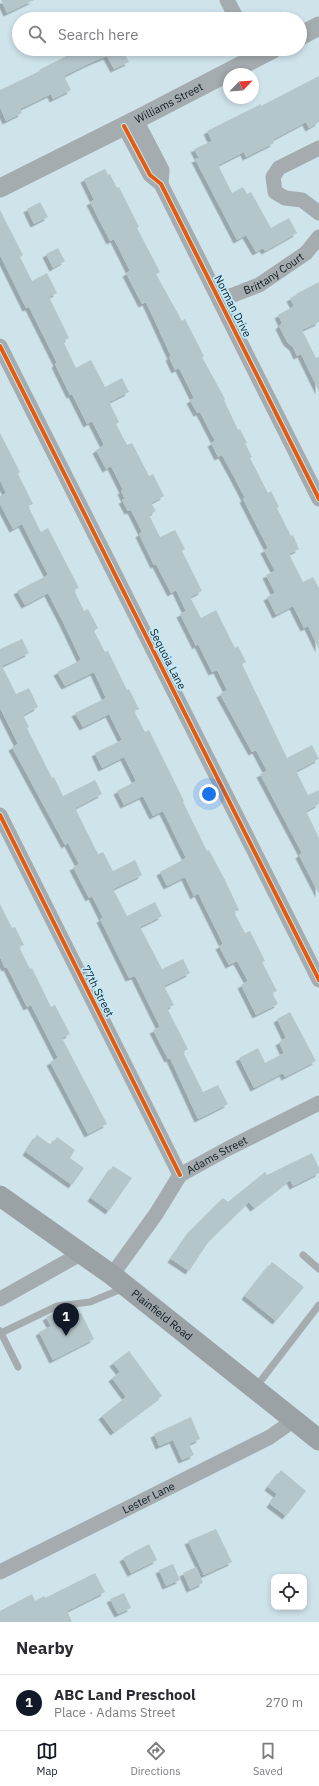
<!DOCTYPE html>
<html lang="en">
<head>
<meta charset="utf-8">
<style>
	body { margin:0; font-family:"IBM Plex Sans",sans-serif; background:#f7f7f7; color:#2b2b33 }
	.controls { position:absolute; right:12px; bottom:12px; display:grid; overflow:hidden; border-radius:8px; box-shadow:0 2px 6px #0003 }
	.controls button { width:36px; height:36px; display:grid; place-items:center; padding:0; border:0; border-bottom:1px solid #e1e1e2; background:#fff; color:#2b2b33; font:20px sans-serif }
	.compass { position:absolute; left:223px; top:68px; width:36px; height:36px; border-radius:50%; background:#fff; box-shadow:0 2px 6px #0003; rotate:65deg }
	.you { position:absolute; left:209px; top:794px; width:14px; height:14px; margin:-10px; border:3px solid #fff; border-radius:50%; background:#1a73e8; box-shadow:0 0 0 6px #1a73e833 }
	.badge { display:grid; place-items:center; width:26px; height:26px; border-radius:50%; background:#111827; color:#fff; font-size:13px; font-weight:700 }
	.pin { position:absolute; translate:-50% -33px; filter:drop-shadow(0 1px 2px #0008) }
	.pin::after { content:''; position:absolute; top:21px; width:14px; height:12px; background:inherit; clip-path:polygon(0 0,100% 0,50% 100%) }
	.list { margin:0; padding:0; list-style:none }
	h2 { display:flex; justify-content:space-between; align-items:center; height:52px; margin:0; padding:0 16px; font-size:17px }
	h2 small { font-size:13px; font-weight:400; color:#7c7c81 }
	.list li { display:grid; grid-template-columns:26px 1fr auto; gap:12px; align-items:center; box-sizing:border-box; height:56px; padding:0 16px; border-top:1px solid #e1e1e2 }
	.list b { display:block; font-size:15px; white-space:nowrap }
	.list p { margin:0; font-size:13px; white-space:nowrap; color:#7c7c81 }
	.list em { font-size:13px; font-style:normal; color:#7c7c81 }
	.icon { flex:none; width:22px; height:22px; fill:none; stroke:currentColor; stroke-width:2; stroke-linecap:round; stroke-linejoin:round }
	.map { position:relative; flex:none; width:319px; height:1622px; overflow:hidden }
	.search { position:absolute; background:#fff; box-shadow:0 2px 6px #0003; left:12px; right:12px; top:12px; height:44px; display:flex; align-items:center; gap:10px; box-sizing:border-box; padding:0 14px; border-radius:22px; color:#7c7c81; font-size:15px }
	.sheet { height:108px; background:#fff }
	nav { display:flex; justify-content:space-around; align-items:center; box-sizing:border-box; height:56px; border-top:1px solid #e1e1e2; background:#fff; font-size:11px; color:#7c7c81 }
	nav a { display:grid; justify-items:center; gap:2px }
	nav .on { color:#111827 }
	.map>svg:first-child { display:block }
</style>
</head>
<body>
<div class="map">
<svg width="319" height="1622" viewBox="0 0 319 1622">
	<defs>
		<filter id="shadow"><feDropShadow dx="-3.5" dy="3.5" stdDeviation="0" flood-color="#0004"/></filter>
	</defs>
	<rect width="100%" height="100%" fill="#cfe3eb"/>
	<g fill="#b5c6ca" filter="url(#shadow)">
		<polygon points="1,0 34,0 7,13"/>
		<polygon points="80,49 122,49 129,62 114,69 107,56 88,64 64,76 71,90 53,99 51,94 20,109 22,113 6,121 0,107 0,90 40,71 39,70"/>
		<polygon points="319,76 319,122 309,128 306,122 272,140 274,143 246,157 244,152 218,165 232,193 243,187 247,194 251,192 271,228 289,218 297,233 265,251 263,248 256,252 246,235 237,240 195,159 199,158 194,149 212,141 207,131 261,104 261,106"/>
		<polygon points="105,169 108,175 110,174 117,188 119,187 139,227 137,228 160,272 156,274 182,321 185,319 204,356 202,357 225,399 224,400 238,430 240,429 247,443 245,443 252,457 250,458 268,493 271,491 279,507 277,508 291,536 293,535 299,549 289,554 303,582 313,577 319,588 319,649 308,626 304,628 293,606 276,615 267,597 275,593 266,575 275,571 264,550 268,548 243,499 245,498 233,475 222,455 218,457 211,443 215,441 200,412 197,413 190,400 194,398 179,368 175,370 169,357 171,356 146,302 142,304 126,273 130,271 114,239 110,241 90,202 94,200 84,179"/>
		<polygon points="40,202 48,217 34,224 27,209"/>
		<polygon points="0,210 23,255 20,257 32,281 47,273 57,293 49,297 69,338 63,341 76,368 91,360 105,387 122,378 129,392 109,402 119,422 116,424 127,445 132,443 149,476 153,474 164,496 151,503 156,511 149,515 160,537 175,530 185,549 182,551 202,591 190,597 201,618 216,610 235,648 238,646 246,662 242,664 287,758 312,745 319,759 296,771 308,795 319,790 319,804 306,811 319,838 319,894 299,855 302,853 260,774 267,771 256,750 252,752 220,694 227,690 217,670 212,672 198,644 196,646 180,614 186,611 176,590 171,593 156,564 154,565 139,534 142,532 131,510 128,511 122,500 125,499 121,491 123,490 111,466 106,469 96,450 104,445 92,421 87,424 72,394 70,395 55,364 57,363 29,307 26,308 0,255"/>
		<polygon points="58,248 65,261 53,268 46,254"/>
		<polygon points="319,282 319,322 302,330 316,358 319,357 319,391 301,354 297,356 293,347 287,342 279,326 282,323 278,315 294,306 290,298 297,295 296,294"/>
		<polygon points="0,433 20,472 18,474 33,504 28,506 41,532 48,528 79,588 74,590 84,611 88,609 98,628 94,631 105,652 108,651 127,690 129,689 139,709 134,711 145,732 149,730 184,801 183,802 207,851 209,850 225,880 239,910 234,912 245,933 250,931 265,961 262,962 277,991 272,993 278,1004 256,1015 241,985 248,981 237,961 229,965 219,946 223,944 198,893 194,896 185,877 167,886 160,872 186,858 163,811 153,816 143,796 124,805 117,791 136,781 124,757 102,768 95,753 122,740 109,714 83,727 75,713 106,698 94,672 65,686 57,672 81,660 63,622 48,593 25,605 17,591 48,575 22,524 13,529 0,504 0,496 6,493 0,480"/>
		<polygon points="22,639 29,653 2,666 16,694 29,688 38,707 23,715 29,727 27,728 52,778 54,777 63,796 95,780 102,794 75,808 98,854 103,852 113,871 135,860 142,875 113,889 127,916 155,902 162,916 140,927 162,969 183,959 190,973 164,986 174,1005 167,1008 188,1049 183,1052 203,1092 218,1085 228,1104 198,1119 170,1058 168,1059 153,1030 160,1027 135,976 129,978 100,919 103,918 92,896 89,898 73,867 79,864 68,843 65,845 12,747 18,744 0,708 0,649"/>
		<polygon points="0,904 12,928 15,927 24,945 19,947 30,969 32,968 51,1007 55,1005 70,1034 62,1038 107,1124 88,1134 50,1062 58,1058 31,1005 27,1007 7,967 5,968 0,957"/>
		<polygon points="290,1012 316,1061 285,1077 283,1073 254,1088 239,1058 258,1048 265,1063 284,1053 279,1042 286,1038 277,1019"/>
		<polygon points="37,1135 51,1145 57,1137 75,1150 70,1158 84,1168 72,1185 26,1152"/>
		<polygon points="312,1153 319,1168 319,1173 293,1186 290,1180 254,1208 249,1202 209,1241 189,1271 171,1259 192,1229 223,1198 228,1202 265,1172 267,1175"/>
		<polygon points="113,1166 132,1178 109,1211 91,1198"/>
		<polygon points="272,1262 304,1287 276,1321 245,1296"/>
		<polygon points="58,1311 63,1321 81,1313 94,1339 53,1360 39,1332 51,1326 46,1317"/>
		<polygon points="129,1351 162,1396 114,1432 102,1416 126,1397 112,1378 120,1372 113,1363"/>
		<polygon points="191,1417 200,1439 189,1444 194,1455 182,1460 173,1440 159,1446 154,1434"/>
		<polygon points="281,1470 306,1491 286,1516 270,1504 277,1494 268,1487"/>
		<polygon points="216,1529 232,1562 204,1575 188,1541"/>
		<polygon points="149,1544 157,1560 131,1573 123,1558"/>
		<polygon points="173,1564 180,1580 166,1586 159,1570"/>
		<polygon points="196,1567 203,1583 190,1589 183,1573"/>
		<polygon points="95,1573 105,1592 67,1611 72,1622 0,1622 0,1611 32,1594 35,1601 44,1596 45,1598"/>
		<polygon points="124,1593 131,1608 118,1614 110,1599"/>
	</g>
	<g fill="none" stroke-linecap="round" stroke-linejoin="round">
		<g stroke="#a5acb0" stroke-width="7">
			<polyline points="303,1255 319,1269"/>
			<polyline points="0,1331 18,1367"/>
			<polyline points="1,1333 57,1306 90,1302 124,1288"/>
			<polyline points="256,1387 319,1305"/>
		</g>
		<g stroke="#a5acb0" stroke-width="15">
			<polyline points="227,0 237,19"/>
			<polyline points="136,120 162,170 161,184"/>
			<polyline points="124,126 150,175 161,184 319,499"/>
			<polyline points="319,148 279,168 273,177 275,192 285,198 302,200 319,213"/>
			<path id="s1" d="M220,300L259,285L306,253L319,237"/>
			<polyline points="0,346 319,980"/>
			<polyline points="0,815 180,1175"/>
			<path id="s2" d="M112,1275L156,1214L180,1175L229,1148L319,1103"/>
			<polyline points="0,1299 82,1253"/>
			<path id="s3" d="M0,1572L270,1437L294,1420"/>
		</g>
		<g stroke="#a5acb0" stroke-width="19">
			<polyline points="300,36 319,26"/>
			<path id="s4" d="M0,188L136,120L273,49"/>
		</g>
		<path stroke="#9aa2a6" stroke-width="21" id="s5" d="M0,1196L112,1275L319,1440"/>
		<defs>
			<g id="cycleway">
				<polyline points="124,126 150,175 161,184 319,499"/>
				<polyline points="0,346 319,980"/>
				<polyline points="0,815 180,1175"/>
			</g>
		</defs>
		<use href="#cycleway" stroke="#c2e9f8" stroke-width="6"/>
		<use href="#cycleway" stroke="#e8590c" stroke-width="4"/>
	</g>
	<g text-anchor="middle" stroke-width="3.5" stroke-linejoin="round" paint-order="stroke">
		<g font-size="11" fill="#0c1b20" stroke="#c2e9f8">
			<text dy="4" stroke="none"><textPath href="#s4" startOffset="189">Williams Street</textPath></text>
			<text dy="4" stroke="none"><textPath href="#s1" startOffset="60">Brittany Court</textPath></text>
			<text transform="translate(233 306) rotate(63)" y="4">Norman Drive</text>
			<text transform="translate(168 659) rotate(63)" y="4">Sequoia Lane</text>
			<text transform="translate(98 991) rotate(63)" y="4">77th Street</text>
			<text dy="4" stroke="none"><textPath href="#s2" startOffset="163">Adams Street</textPath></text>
			<text dy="4" stroke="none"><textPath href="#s5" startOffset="201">Plainfield Road</textPath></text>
			<text dy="4" stroke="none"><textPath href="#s3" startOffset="166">Lester Lane</textPath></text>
		</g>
	</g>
</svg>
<div class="controls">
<button><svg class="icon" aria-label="locate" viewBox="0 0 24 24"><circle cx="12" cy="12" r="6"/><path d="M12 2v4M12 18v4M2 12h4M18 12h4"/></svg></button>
</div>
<svg class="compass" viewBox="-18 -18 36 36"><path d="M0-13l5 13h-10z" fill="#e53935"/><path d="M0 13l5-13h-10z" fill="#7c7c81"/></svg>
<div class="you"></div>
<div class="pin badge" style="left:66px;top:1336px">1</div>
<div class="search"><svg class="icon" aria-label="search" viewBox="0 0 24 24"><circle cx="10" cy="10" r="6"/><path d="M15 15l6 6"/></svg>Search here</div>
</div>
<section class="sheet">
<h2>Nearby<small></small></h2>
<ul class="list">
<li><span class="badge">1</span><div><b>ABC Land Preschool</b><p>Place · Adams Street</p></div><em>270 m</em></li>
</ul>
</section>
<nav>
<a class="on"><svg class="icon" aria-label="map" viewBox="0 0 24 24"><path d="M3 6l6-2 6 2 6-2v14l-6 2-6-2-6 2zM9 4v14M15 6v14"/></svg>Map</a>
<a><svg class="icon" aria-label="directions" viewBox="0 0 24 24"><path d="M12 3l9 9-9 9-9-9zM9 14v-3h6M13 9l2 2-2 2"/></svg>Directions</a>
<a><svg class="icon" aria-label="saved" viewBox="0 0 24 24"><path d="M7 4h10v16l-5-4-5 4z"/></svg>Saved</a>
</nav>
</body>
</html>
